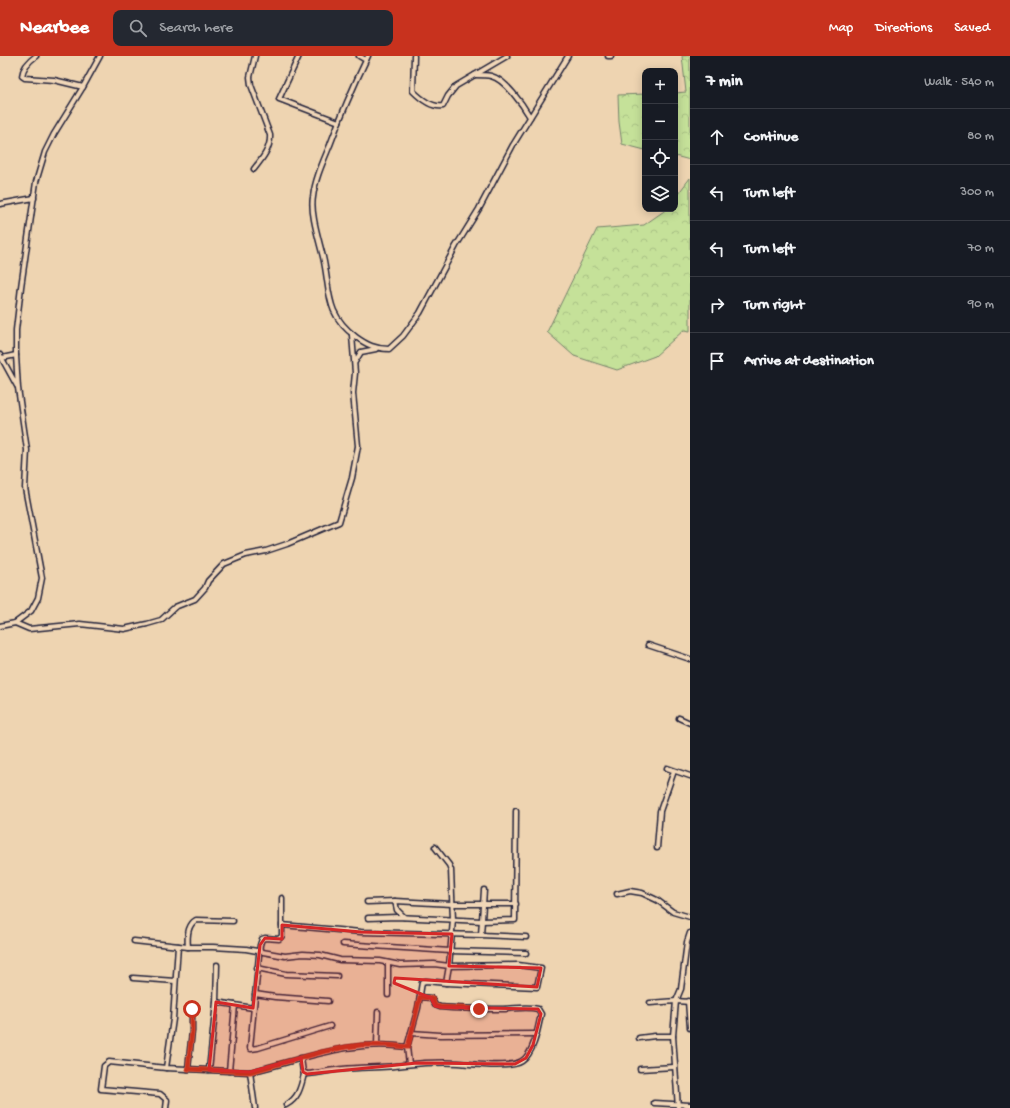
<!DOCTYPE html>
<html lang="en">
<head>
<meta charset="utf-8">
<style>
	body { margin:0; font-family:"Gochi Hand",sans-serif; background:#242831; color:#f1f3f6 }
	.controls { position:absolute; right:12px; top:12px; display:grid; overflow:hidden; border-radius:8px; box-shadow:0 2px 10px #0003 }
	.controls button { width:36px; height:36px; display:grid; place-items:center; padding:0; border:0; border-bottom:1px solid #363941; background:#171b24; color:#f1f3f6; font:20px sans-serif }
	.stop { position:absolute; width:12px; height:12px; margin:-9px; border:3px solid #c8321e; border-radius:50%; background:#fff }
	.stop.end { background:#c8321e; border-color:#fff; box-shadow:0 1px 4px #0008 }
	.list { margin:0; padding:0; list-style:none }
	h2 { display:flex; justify-content:space-between; align-items:center; height:52px; margin:0; padding:0 16px; font-size:17px }
	h2 small { font-size:13px; font-weight:400; color:#9ea1a6 }
	.list li { display:grid; grid-template-columns:26px 1fr auto; gap:12px; align-items:center; box-sizing:border-box; height:56px; padding:0 16px; border-top:1px solid #363941 }
	.list b { display:block; font-size:15px; white-space:nowrap }
	.list em { font-size:13px; font-style:normal; color:#9ea1a6 }
	.icon { flex:none; width:22px; height:22px; fill:none; stroke:currentColor; stroke-width:2; stroke-linecap:round; stroke-linejoin:round }
	.map { position:relative; flex:none; width:690px; height:1052px; overflow:hidden }
	header { display:flex; align-items:center; gap:24px; box-sizing:border-box; height:56px; padding:0 20px; background:#c8321e; color:#fff }
	header strong { font-size:19px }
	nav { display:flex; gap:22px; margin-inline-start:auto; font-size:14px }
	.search { width:280px; height:36px; background:#242831; display:flex; align-items:center; gap:10px; box-sizing:border-box; padding:0 14px; border-radius:8px; color:#9ea1a6; font-size:15px }
	main { display:flex }
	aside { flex:1; background:#171b24 }
	.map>svg:first-child { display:block }
</style>
</head>
<body>
<header>
<strong>Nearbee</strong>
<div class="search"><svg class="icon" aria-label="search" viewBox="0 0 24 24"><circle cx="10" cy="10" r="6"/><path d="M15 15l6 6"/></svg>Search here</div>
<nav><a>Map</a><a>Directions</a><a>Saved</a></nav>
</header>
<main>
<div class="map">
<svg width="690" height="1052" viewBox="0 0 690 1052">
	<defs>
		<pattern id="forest-crowns" width="20" height="18" patternUnits="userSpaceOnUse"><rect width="20" height="18" fill="#c5e199"/><path d="M2 6a3 3 0 1 1 6 0M12 15a3 3 0 1 1 6 0" fill="none" stroke="#a9c185"/></pattern>
	</defs>
	<rect width="100%" height="100%" fill="#eed4b1"/>
	<filter id="ink" filterUnits="userSpaceOnUse"><feTurbulence type="fractalNoise" baseFrequency=".025" numOctaves="2"/><feDisplacementMap in="SourceGraphic" scale="8" xChannelSelector="R" yChannelSelector="G"/><feConvolveMatrix kernelMatrix="1 2 1 2 8 2 1 2 1" color-interpolation-filters="sRGB"/></filter>
	<g filter="url(#ink)">
		<g fill="url(#forest-crowns)" stroke="#74826a">
			<polygon points="682,0 690,0 690,104 675,100 675,37 686,36"/>
			<polygon points="645,38 645,94 622,88 619,66 618,39"/>
			<polygon points="690,122 690,275 684,274 655,300 617,314 574,300 547,276 597,173 644,169 667,153 675,153 675,142"/>
		</g>
		<g fill="none" stroke-linecap="round" stroke-linejoin="round">
			<defs>
				<g id="street">
					<path d="M36,0C29,5 23,11 22,20L25,22L54,24L83,31"/>
					<polyline points="299,0 279,43 339,66"/>
					<polyline points="359,0 366,4"/>
					<path d="M368,0C354,29 341,59 330,89C323,106 315,123 313,141C310,157 319,184 323,201C331,235 324,257 356,281C367,289 376,293 389,293L403,280L420,257L456,190L479,153L513,89L568,0"/>
					<path d="M414,0L413,35C420,42 432,52 443,50L448,40L456,30L507,0"/>
					<polyline points="608,0 611,0"/>
					<path d="M475,19C480,19 486,19 491,20C505,23 523,49 530,61"/>
					<path d="M254,113C262,103 271,92 270,79L251,29L250,21L255,0"/>
					<polyline points="0,148 34,142"/>
					<polyline points="0,299 17,330"/>
					<polyline points="2,302 16,299"/>
					<polyline points="355,306 361,296 376,293"/>
					<polyline points="15,567 31,555 38,542 42,522 25,432 27,394 18,332 16,299 16,274 21,231 36,126 45,96 54,78 83,31 100,0"/>
					<polyline points="0,570 15,567 29,573 80,568 124,573 147,568 161,564 175,551 195,543 205,532 208,525 224,508 246,499 266,495 287,488 339,466 352,422 358,390 353,337 355,317 352,279"/>
					<polyline points="648,589 690,603"/>
					<polyline points="679,662 690,667"/>
					<polyline points="667,712 690,720"/>
					<polyline points="435,791 449,809 451,814 453,864 449,910 446,927"/>
					<polyline points="657,792 660,755 674,715"/>
					<polyline points="617,838 630,835 642,837 657,844 673,856 690,861"/>
					<polyline points="282,842 282,880 279,883 265,882 262,883 260,889 250,992 251,993 258,992 330,970"/>
					<polyline points="395,845 397,854 404,861"/>
					<polyline points="367,846 395,845 452,848 516,848"/>
					<polyline points="368,862 397,861 482,865 515,864 516,755"/>
					<polyline points="282,869 361,876 481,879 526,881"/>
					<polyline points="481,879 484,834"/>
					<polyline points="134,885 188,891 213,891 246,893 285,900 303,898 320,899 340,904 380,905 400,909 434,908 449,910 518,909 541,912 537,931 446,927 426,925 422,926 418,952 407,991 409,1008"/>
					<polyline points="343,888 450,895 526,897"/>
					<path d="M188,891C187,881 187,869 196,864L233,865"/>
					<polyline points="257,912 286,918 337,920"/>
					<polyline points="133,922 175,925"/>
					<polyline points="255,938 275,941 328,945"/>
					<polyline points="388,939 388,907"/>
					<polyline points="688,945 690,972"/>
					<polyline points="216,946 217,909"/>
					<polyline points="650,947 676,945 690,946"/>
					<polyline points="411,977 440,979 536,978"/>
					<polyline points="639,982 655,980 673,980"/>
					<polyline points="377,989 378,956"/>
					<path d="M301,1002L303,1016L307,1018C319,1017 331,1014 343,1013C363,1011 384,1012 404,1009C422,1007 440,1006 459,1007C473,1008 510,1013 522,1005C534,997 538,972 541,958L538,953C526,950 515,953 503,953C482,953 461,953 440,951L435,949L431,942L420,941"/>
					<polyline points="166,1012 173,963 178,890"/>
					<polyline points="188,1013 192,975 192,953"/>
					<polyline points="640,1013 674,1011"/>
					<polyline points="209,1014 216,946 253,952"/>
					<polyline points="229,1015 235,949"/>
					<polyline points="654,1047 690,1049"/>
					<path d="M286,1049C299,1042 301,1030 304,1018"/>
					<polyline points="166,1052 167,1044 160,1038 101,1033 104,1010 109,1006 166,1012 250,1016"/>
					<path d="M255,1052L250,1016C305,1003 349,983 407,991"/>
					<polyline points="678,1052 673,980 676,945 681,933 687,886 690,877"/>
				</g>
			</defs>
			<use href="#street" stroke="#22223b" stroke-width="7"/>
			<use href="#street" stroke="#f1d7b8" stroke-width="4"/>
		</g>
	</g>
	<g fill="none" stroke-linecap="round" stroke-linejoin="round" filter="url(#ink)">
		<polyline stroke="#c8321e" stroke-width="5" points="192,953 192,975 188,1013 250,1016 322,996 346,991 361,989 386,989 408,991 420,941 432,942 435,949 440,951 479,953"/>
	</g>
	<path fill="#d62828" fill-opacity="0.2" stroke="#d62828" stroke-width="3" stroke-linejoin="round" d="M282,869L361,876L452,878L449,910L541,912L537,931L395,922L394,927L431,942L435,950L440,951L538,953L541,958L533,989L526,1002L515,1008L417,1007L307,1018L303,1016L301,1002L250,1016L209,1014L216,946L253,952L260,889L265,882L282,883Z"/>
</svg>
<div class="controls">
<button>+</button>
<button>−</button>
<button><svg class="icon" aria-label="locate" viewBox="0 0 24 24"><circle cx="12" cy="12" r="6"/><path d="M12 2v4M12 18v4M2 12h4M18 12h4"/></svg></button>
<button><svg class="icon" aria-label="layers" viewBox="0 0 24 24"><path d="M12 4l9 5-9 5-9-5zM3 14l9 5 9-5"/></svg></button>
</div>
<div class="stop" style="left:192px;top:953px"></div>
<div class="stop end" style="left:479px;top:953px"></div>
</div>
<aside>
<h2>7 min<small>Walk · 540 m</small></h2>
<ul class="list">
<li><svg class="icon" aria-label="ahead" viewBox="0 0 24 24"><path d="M12 20V5M6 11l6-6 6 6"/></svg><div><b>Continue</b></div><em>80 m</em></li>
<li><svg class="icon" aria-label="left" viewBox="0 0 24 24"><path d="M17 20v-9H6M10 6l-5 5 5 5"/></svg><div><b>Turn left</b></div><em>300 m</em></li>
<li><svg class="icon" aria-label="left" viewBox="0 0 24 24"><path d="M17 20v-9H6M10 6l-5 5 5 5"/></svg><div><b>Turn left</b></div><em>70 m</em></li>
<li><svg class="icon" aria-label="right" viewBox="0 0 24 24"><path d="M7 20v-9h11M14 6l5 5-5 5"/></svg><div><b>Turn right</b></div><em>90 m</em></li>
<li><svg class="icon" aria-label="arrive" viewBox="0 0 24 24"><path d="M6 21V4h12l-3 4 3 4H6"/></svg><div><b>Arrive at destination</b></div></li>
</ul>
</aside>
</main>
</body>
</html>
